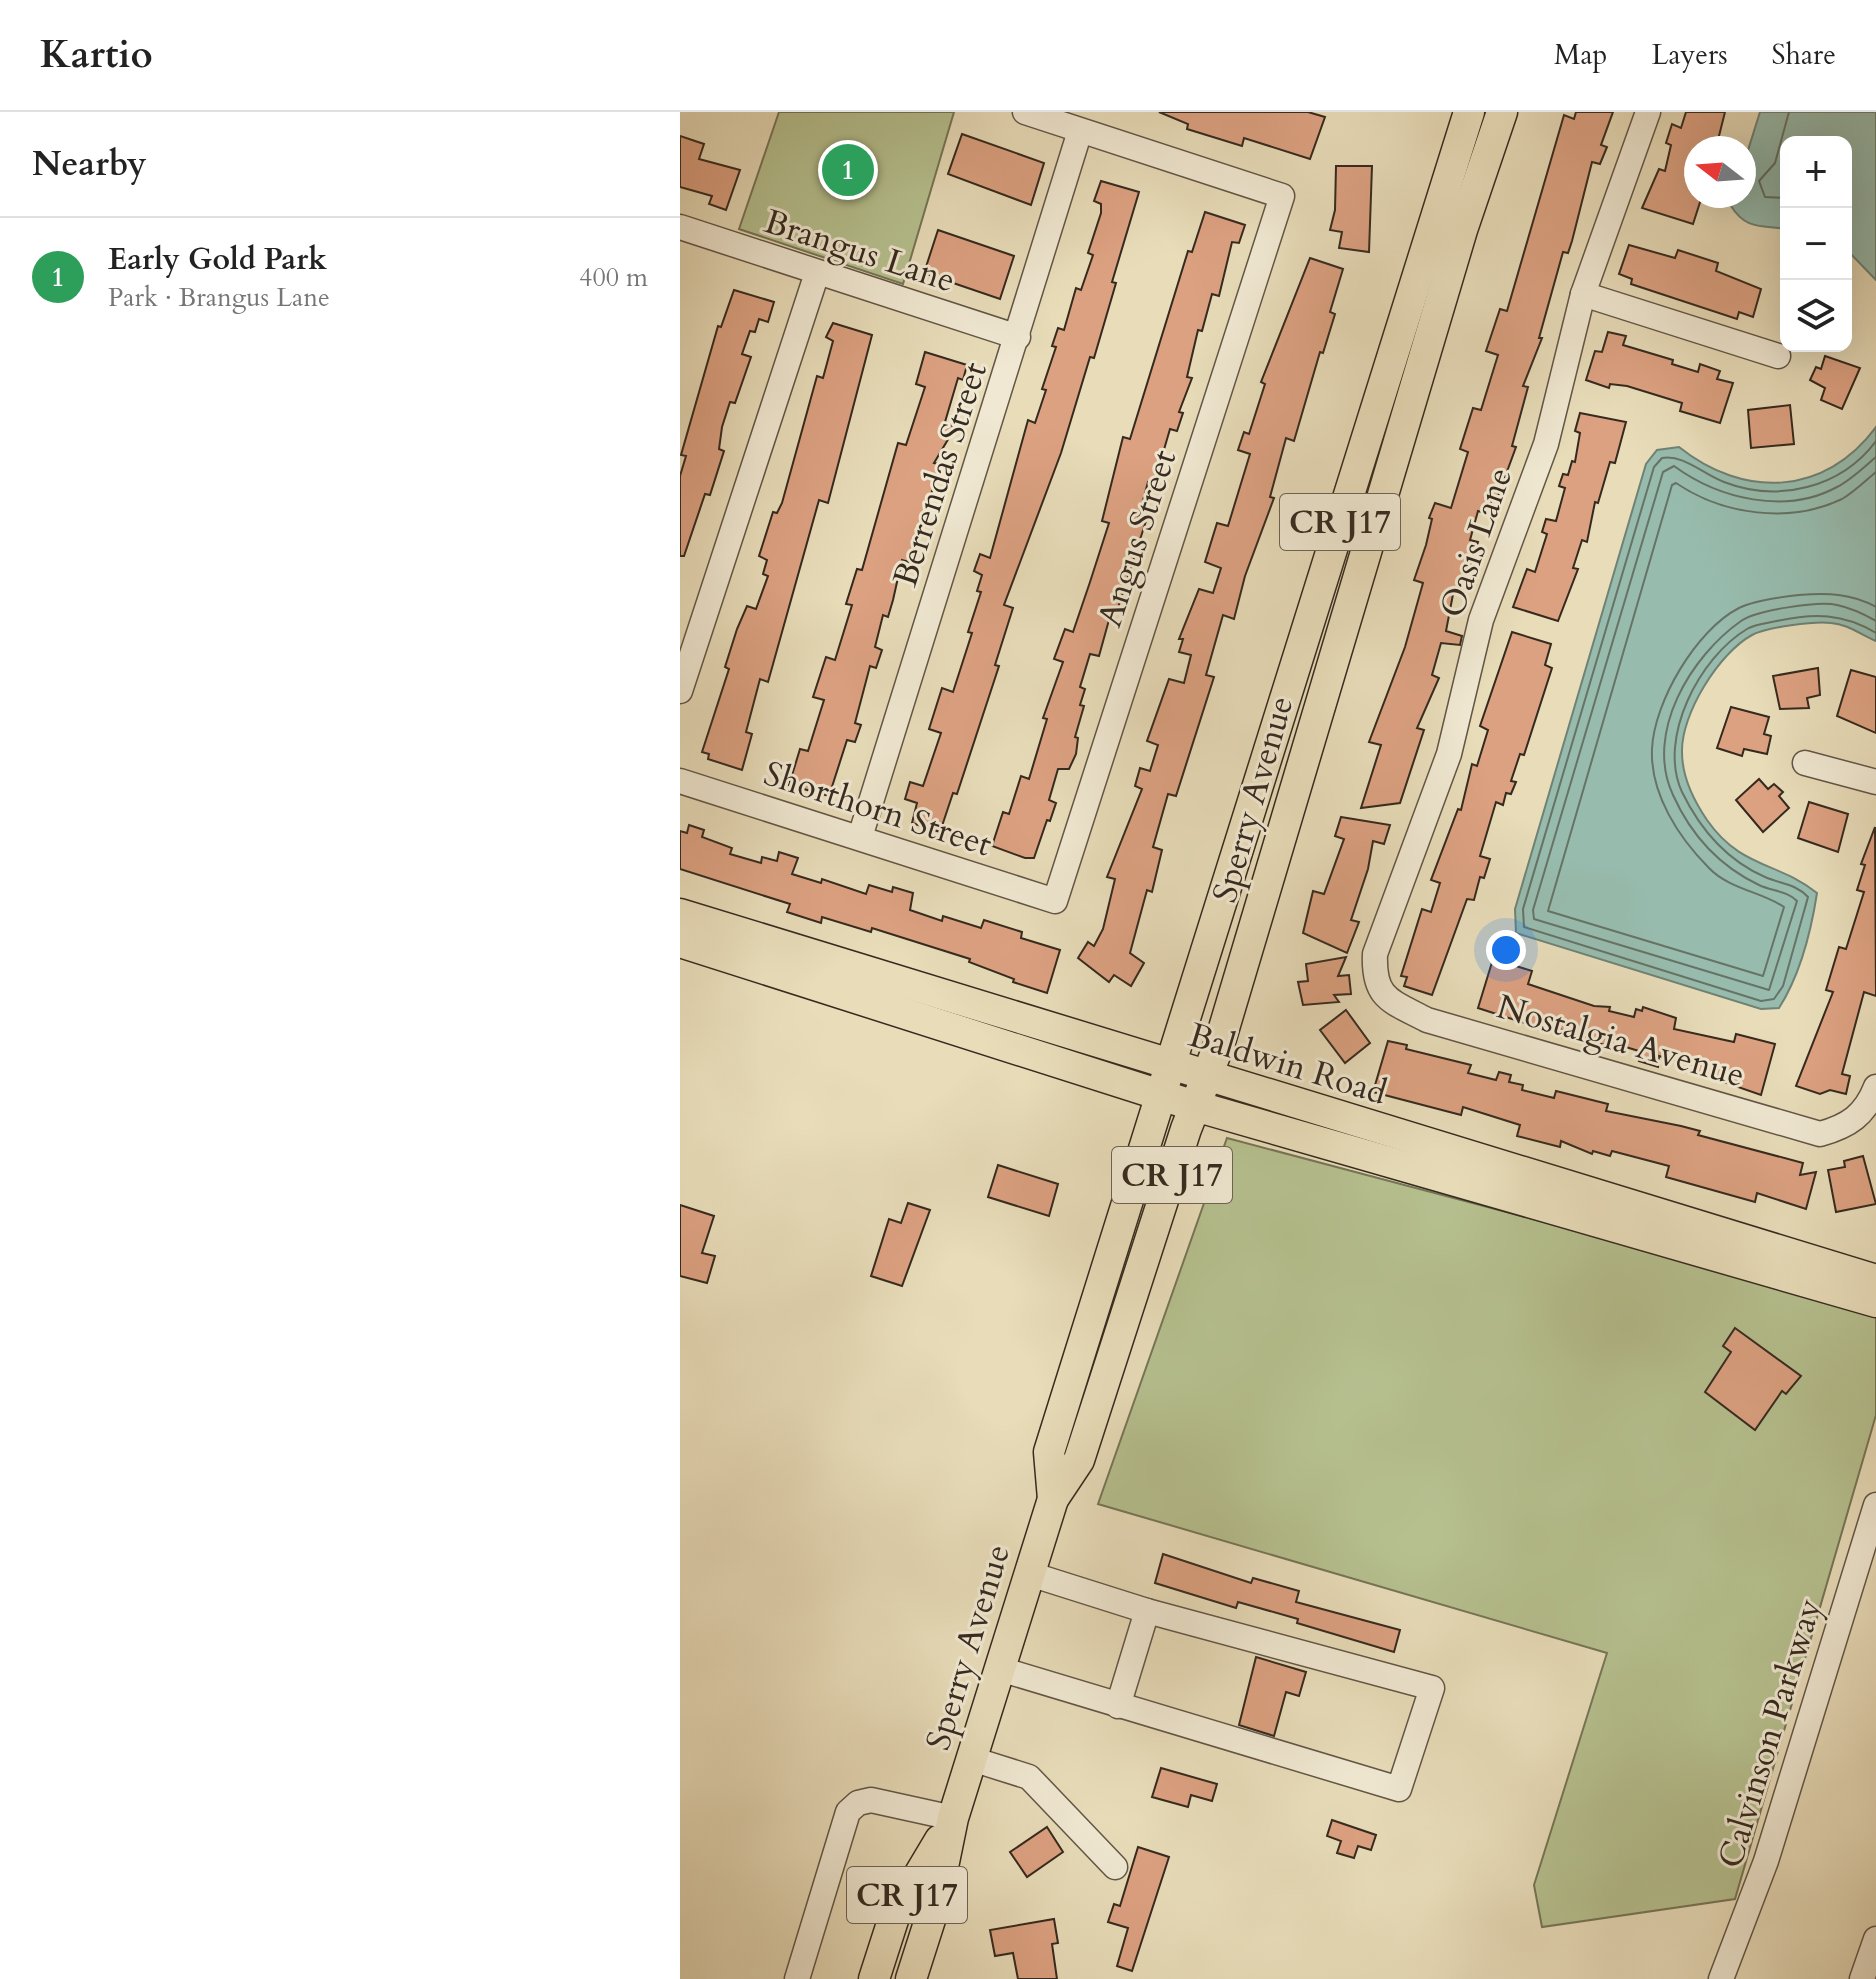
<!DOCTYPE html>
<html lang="en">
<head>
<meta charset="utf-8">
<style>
	body { margin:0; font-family:Cardo,serif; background:#f6f6f6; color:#222 }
	.controls { position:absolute; right:24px; top:24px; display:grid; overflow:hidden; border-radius:16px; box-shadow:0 8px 32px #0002 }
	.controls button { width:72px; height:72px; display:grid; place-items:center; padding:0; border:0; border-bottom:2px solid #e0e0e0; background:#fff; color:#222; font:40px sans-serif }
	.compass { position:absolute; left:1004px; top:24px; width:72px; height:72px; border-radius:50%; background:#fff; box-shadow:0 8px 32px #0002; rotate:287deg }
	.you { position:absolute; left:826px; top:838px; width:28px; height:28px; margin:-20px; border:6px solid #fff; border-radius:50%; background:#1a73e8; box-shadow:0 0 0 12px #1a73e833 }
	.badge { display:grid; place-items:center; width:52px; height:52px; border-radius:50%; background:#2563eb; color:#fff; font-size:26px; font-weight:700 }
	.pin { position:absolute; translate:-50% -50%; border:4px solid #fff; box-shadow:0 2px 8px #0006 }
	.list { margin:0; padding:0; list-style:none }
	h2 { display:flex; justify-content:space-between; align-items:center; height:104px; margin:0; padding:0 32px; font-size:34px }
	h2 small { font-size:26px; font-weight:400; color:#767676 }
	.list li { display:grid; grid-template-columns:52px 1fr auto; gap:24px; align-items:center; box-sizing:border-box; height:120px; padding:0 32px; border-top:2px solid #e0e0e0 }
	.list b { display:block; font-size:30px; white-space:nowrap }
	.list p { margin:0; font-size:26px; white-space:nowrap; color:#767676 }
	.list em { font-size:26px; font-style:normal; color:#767676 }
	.icon { flex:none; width:44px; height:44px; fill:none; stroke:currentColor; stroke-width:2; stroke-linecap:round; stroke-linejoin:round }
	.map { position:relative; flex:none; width:1196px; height:1867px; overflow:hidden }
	header { display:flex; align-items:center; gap:48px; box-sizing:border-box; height:112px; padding:0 40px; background:#fff; border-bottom:2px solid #e0e0e0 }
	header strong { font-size:38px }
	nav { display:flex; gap:44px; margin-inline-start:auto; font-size:28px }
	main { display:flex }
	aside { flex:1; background:#fff }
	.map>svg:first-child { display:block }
</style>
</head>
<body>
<header>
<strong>Kartio</strong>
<nav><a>Map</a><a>Layers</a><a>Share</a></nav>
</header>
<main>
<aside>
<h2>Nearby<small></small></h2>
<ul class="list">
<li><span class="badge" style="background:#2e9e5b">1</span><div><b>Early Gold Park</b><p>Park · Brangus Lane</p></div><em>400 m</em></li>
</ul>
</aside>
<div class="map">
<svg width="1196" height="1867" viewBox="0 0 1196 1867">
	<rect width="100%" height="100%" fill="#e8dcb9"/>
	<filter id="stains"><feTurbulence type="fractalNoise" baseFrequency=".0025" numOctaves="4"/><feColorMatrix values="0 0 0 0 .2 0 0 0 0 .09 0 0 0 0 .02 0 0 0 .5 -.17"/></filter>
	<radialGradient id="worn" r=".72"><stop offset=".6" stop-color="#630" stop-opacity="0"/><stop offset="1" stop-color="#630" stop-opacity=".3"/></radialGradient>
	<g fill="#b6c08f" stroke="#767557" stroke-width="2">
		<polygon points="99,0 274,0 223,172 59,117"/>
		<polygon points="547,1026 1196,1198 1196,1303 1055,1787 862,1815 854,1773 927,1541 418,1392"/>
	</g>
	<g fill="#97bcae" stroke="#708275" stroke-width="2">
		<path d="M1080,0H1196V168L1166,137V30H1106V117C1081,113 1066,118 1051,94L1054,84H1064V51Z"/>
		<path d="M1196,315V529C1181,523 1168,512 1151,511C1135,509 1087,515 1072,523C1039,541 1001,602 1002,640C1002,664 1014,689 1027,708C1061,757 1099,750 1137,781C1131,820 1120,863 1099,896L1081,897L836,821L835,797L966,352L977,338L999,335C1064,387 1145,384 1196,315Z"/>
	</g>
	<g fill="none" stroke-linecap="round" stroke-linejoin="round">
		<g stroke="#667366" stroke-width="2">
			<polyline points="1106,86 1085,85 1079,69 1095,51 1109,0"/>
			<path d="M1196,329C1161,376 1098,391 1044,370C1023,362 1003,342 982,346L974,355L843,797L844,815L1081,889L1094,887L1103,874L1128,785C1116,772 1101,772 1085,765C1046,748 1020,717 1002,680C977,626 1020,545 1067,517C1075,512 1088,511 1097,509C1134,501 1163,501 1196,521"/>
			<path d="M1196,345C1184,355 1171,368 1157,375C1106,403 1039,387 994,354L983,360L853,798L854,807L1089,878L1117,789C1108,779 1091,779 1079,773C1039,754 1011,723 993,683C964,621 1011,544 1061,509C1076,498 1139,489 1157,493C1171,496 1184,502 1196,509"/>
			<path d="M1196,360C1185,369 1174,380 1162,387C1110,412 1043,403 996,371L992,373L868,799L1083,864L1104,795C1082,780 1049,777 1029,756C999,726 970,682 972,637C974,590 1016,518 1059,496C1075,488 1101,485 1119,483C1147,481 1171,481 1196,495"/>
		</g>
	</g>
	<g fill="#dca181" stroke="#352a1f" stroke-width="2">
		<polygon points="479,0 628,0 645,5 630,47 564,26 562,34 507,17 508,12"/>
		<polygon points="896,0 933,0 921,33 927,35 920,52 912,50 892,129 888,141 883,140 859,226 862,226 843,274 848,275 832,334 836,335 818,384 813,383 808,402 798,399 790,428 798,430 783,480 774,477 766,519 782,524 780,533 761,531 752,563 759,566 737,616 744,618 720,691 681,696 701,633 689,630 725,535 743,471 734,468 746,433 752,407 749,406 755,391 771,396 788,340 780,337 793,296 801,298 818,243 806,239 820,197 827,199 884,3 894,7"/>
		<polygon points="1006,0 1045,0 1036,36 1016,36 1016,84 1022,84 1013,112 962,96 979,57 985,59 991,33 986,31 992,12 1001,16"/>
		<polygon points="282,22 364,51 351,93 268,62"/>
		<polygon points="0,24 24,32 19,47 60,58 46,98 29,92 32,84 0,75"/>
		<polygon points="656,54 692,54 689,140 659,136 662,120 650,118 655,98"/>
		<polygon points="421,69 459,80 432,170 436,171 414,246 410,245 381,341 324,493 333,496 315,553 319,554 277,682 273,681 260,720 232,711 237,691 225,687 230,670 243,674 261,621 249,617 262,576 273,580 292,521 288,520 301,480 297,479 302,463 294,459 300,442 310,446 348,308 355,311 366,278 362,277 376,235 372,234 378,216 384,218 396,176 401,178 413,143 408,141 421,101 421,92 414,89"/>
		<polygon points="525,100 565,113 559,131 552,130 539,184 532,182 522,219 518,218 507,265 512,266 499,300 503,301 497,319 490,317 474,372 468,370 458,407 466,409 437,499 432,497 419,544 410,542 400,575 405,577 400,593 404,594 395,625 398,626 396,642 389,657 378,657 369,688 376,691 370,709 367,708 354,746 345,746 312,734 323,700 329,702 341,664 349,667 367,607 363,606 383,550 374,547 385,517 393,520 410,470 429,411 422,409 443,325 450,327 508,139 512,140"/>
		<polygon points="258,118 334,144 320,187 244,161"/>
		<polygon points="949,133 995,146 998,138 1038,151 1036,159 1081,177 1073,205 1059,200 1057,207 951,172 952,167 939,162"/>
		<polygon points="630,146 663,157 650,200 655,202 643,241 640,240 614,329 606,326 590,385 594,386 565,464 554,507 543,503 526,563 534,565 496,684 488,682 473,735 482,738 472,780 467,778 450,841 464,851 451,874 434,863 429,870 398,846 408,830 414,834 423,817 435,767 427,765 462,677 455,674 460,656 470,659 478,633 467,629 489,567 504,571 511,543 499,540 503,527 499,527 519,477 533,481 541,456 525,450 537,411 548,414 570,342 558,338 564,320 569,322 585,272 581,270"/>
		<polygon points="54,178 94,190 88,210 79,207 75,220 70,219 62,242 71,245 55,291 50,290 42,315 39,337 44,339 30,383 25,382 4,444 0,444 0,364 6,344 1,343 38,214 41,215"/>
		<polygon points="153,211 192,223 148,391 139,388 88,570 80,567 66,620 72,622 62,658 28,647 29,642 22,640 49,557 45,555 57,517 67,494 76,497 88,464 83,462 87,448 79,444 93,400 97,401 102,391 137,264 143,266 153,229 146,225"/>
		<polygon points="928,220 946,224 943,233 993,248 992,252 1018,260 1020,252 1040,259 1037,267 1053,271 1040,311 1000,299 1002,291 947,274 930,272 929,276 906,268 915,239 922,240"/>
		<polygon points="245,240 287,253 283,268 278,266 265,310 273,314 270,324 254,351 259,352 241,422 237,420 229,450 222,448 213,488 208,505 203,503 195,535 202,538 196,556 190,554 175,611 181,613 175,630 167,628 149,684 109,673 120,637 128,639 144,588 133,585 146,545 155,548 172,493 166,492 177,457 182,458 218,331 226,333 245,275 236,272"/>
		<polygon points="1145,244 1180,256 1162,297 1141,288 1145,276 1130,268 1136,255 1141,257"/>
		<polygon points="1110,293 1114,332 1071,336 1068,298"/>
		<polygon points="900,301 946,310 935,351 930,350 918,391 915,390 907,430 902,428 893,456 898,457 878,509 833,495 847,457 855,460 867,422 862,420 866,407 876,409 885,376 879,374 883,362 888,363 892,349 895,350 900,321 895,319"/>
		<polygon points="832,520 871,532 865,553 872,556 844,643 840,642 831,669 836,670 831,682 826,681 823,693 816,690 800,744 810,747 804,766 800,765 794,788 787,787 752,883 724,874 727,865 721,864 742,797 751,800 760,771 751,768 778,697 781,698 792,652 797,654 808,618 800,614"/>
		<polygon points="1138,556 1140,583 1127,586 1129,596 1100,597 1093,564"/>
		<polygon points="1171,558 1196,565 1196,621 1157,604"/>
		<polygon points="1051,595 1089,605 1084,622 1091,624 1087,642 1064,637 1062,644 1037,636"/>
		<polygon points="1079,667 1088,677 1094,672 1103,680 1099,684 1109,696 1083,720 1056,688"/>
		<polygon points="1129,690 1168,702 1158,740 1118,726"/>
		<polygon points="661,705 710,713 704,732 693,729 688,757 671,808 679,810 667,841 623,821 633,779 644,782 664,727 655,724"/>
		<polygon points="9,713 24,718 22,725 52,736 50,742 81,751 82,745 97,749 99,740 118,746 112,762 141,771 142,767 186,782 189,773 212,780 213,775 233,781 230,798 262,809 263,804 301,816 304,808 342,820 341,826 380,838 367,881 333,870 334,867 289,850 290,847 192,816 191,820 142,805 141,811 107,800 110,792 0,757 0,719 7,721"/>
		<polygon points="1195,715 1196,884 1184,880 1162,962 1170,964 1166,982 1150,978 1140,982 1116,974 1153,880 1146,878 1159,835 1166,837 1184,780 1177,778 1185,753 1181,752"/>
		<polygon points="666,845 658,864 669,863 671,882 654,883 659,890 623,893 618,870 628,869 626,852"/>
		<polygon points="813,847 852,859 848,872 914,894 930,895 929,899 954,905 956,897 962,899 963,895 996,906 994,917 1054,930 1056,922 1095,932 1081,983 1012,959 1014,953 979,944 978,955 959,949 962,940 936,932 935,937 874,915 872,920 798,896"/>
		<polygon points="666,898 690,931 665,951 640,918"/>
		<polygon points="708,929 727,933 726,937 791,953 788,961 816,968 819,960 831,963 829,970 843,973 842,978 874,986 876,979 928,992 926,999 1001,1014 1020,1019 1018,1023 1123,1051 1120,1063 1136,1060 1126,1097 1077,1081 1075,1090 986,1065 989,1054 932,1039 930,1044 913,1039 912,1042 881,1029 880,1035 837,1024 840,1013 783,995 781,1003 693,980"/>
		<polygon points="1183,1044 1196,1092 1156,1100 1148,1058 1165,1055 1164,1049"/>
		<polygon points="318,1053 378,1072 369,1104 308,1085"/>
		<polygon points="228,1091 250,1098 222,1174 191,1164 209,1107 221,1111"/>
		<polygon points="0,1093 34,1104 22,1141 35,1144 27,1171 0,1164"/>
		<polygon points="1055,1216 1121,1264 1106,1282 1102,1279 1075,1318 1025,1280 1051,1240 1043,1234"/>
		<polygon points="483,1442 571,1471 573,1466 619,1479 616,1490 720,1518 714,1540 617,1511 618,1507 558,1490 556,1496 475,1471"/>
		<polygon points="576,1545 626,1560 619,1584 606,1580 594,1624 559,1613"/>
		<polygon points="481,1656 537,1672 532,1689 511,1683 508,1695 472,1685"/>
		<polygon points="652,1708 696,1723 691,1738 678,1734 674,1746 657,1741 661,1729 647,1724"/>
		<polygon points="367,1715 383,1740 347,1765 330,1740"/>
		<polygon points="458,1735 489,1745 452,1859 437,1854 448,1816 428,1810 434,1792 440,1794"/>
		<polygon points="374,1807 378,1831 372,1832 377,1867 338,1867 333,1841 315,1844 310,1818"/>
	</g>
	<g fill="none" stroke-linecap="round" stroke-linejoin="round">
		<defs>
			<g id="minor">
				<path d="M968,0L903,182L866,332L801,508L769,642L695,842C693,887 711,889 747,908L1140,1022C1169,1014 1185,1003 1196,975"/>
				<polyline points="0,115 338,225"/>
				<polyline points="903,182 1098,244"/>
				<polyline points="0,579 137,161"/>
				<polyline points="1125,651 1196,670"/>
				<polyline points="0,669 375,789 602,84 345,0"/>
				<polyline points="180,725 400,19"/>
				<polyline points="320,1557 719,1677 752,1576 467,1499 350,1462"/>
				<polyline points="438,1594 467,1499"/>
				<polyline points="292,1647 349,1665 435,1755"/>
				<polyline points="117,1867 168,1700 178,1691 191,1688 273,1706"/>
				<polyline points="1041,1867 1086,1749 1196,1393"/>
				<polyline points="1182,1867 1196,1827"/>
			</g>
			<g id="major">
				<polyline points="0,802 1196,1168"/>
				<polyline points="0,830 515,994 1196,1190"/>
				<polyline points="373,1387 369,1340 789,0"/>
				<polyline points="194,1867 214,1805 260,1728"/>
				<polyline points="231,1867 256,1789 273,1706 373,1387 399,1348 506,1017 539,933 782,118 822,0"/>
			</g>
		</defs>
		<use href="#minor" stroke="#625646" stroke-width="27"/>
		<use href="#major" stroke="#352a1f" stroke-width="33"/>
		<use href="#minor" stroke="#f0e8d2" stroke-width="24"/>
		<use href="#major" stroke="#e8dcb9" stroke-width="30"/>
	</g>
	<g text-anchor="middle" stroke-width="6" stroke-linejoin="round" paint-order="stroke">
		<g fill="#f0e8d2" stroke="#6d6355" stroke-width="2">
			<rect x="600" y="382" width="120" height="56" rx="6"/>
			<rect x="432" y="1035" width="120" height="56" rx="6"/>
			<rect x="167" y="1755" width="120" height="56" rx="6"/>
		</g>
		<g font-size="32" font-weight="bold" fill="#352a1f">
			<text x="660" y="421">CR J17</text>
			<text x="492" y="1074">CR J17</text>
			<text x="227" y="1794">CR J17</text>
		</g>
		<g font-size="34" fill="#352a1f" stroke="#f0e8d2">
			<text transform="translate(180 138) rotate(18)" y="12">Brangus Lane</text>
			<text transform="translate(259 362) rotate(-72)" y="12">Berrendas Street</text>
			<text transform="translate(456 426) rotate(-72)" y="12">Angus Street</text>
			<text transform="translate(795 430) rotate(-71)" y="12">Oasis Lane</text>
			<text transform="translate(572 687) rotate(-74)" y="12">Sperry Avenue</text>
			<text transform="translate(198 696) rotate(18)" y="12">Shorthorn Street</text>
			<text transform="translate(941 928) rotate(16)" y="12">Nostalgia Avenue</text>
			<text transform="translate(608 951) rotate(17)" y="12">Baldwin Road</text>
			<text transform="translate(287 1535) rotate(-73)" y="12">Sperry Avenue</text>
			<text transform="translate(1089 1621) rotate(-73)" y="12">Calvinson Parkway</text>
		</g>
	</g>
	<rect width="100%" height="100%" filter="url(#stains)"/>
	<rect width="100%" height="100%" fill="url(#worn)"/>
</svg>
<div class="controls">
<button>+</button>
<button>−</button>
<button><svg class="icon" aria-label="layers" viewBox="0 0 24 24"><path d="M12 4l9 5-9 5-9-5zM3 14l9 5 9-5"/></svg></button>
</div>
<svg class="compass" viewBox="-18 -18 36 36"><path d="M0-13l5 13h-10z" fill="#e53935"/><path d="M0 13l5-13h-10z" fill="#767676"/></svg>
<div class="you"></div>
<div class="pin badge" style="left:168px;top:58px;background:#2e9e5b">1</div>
</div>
</main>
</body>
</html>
